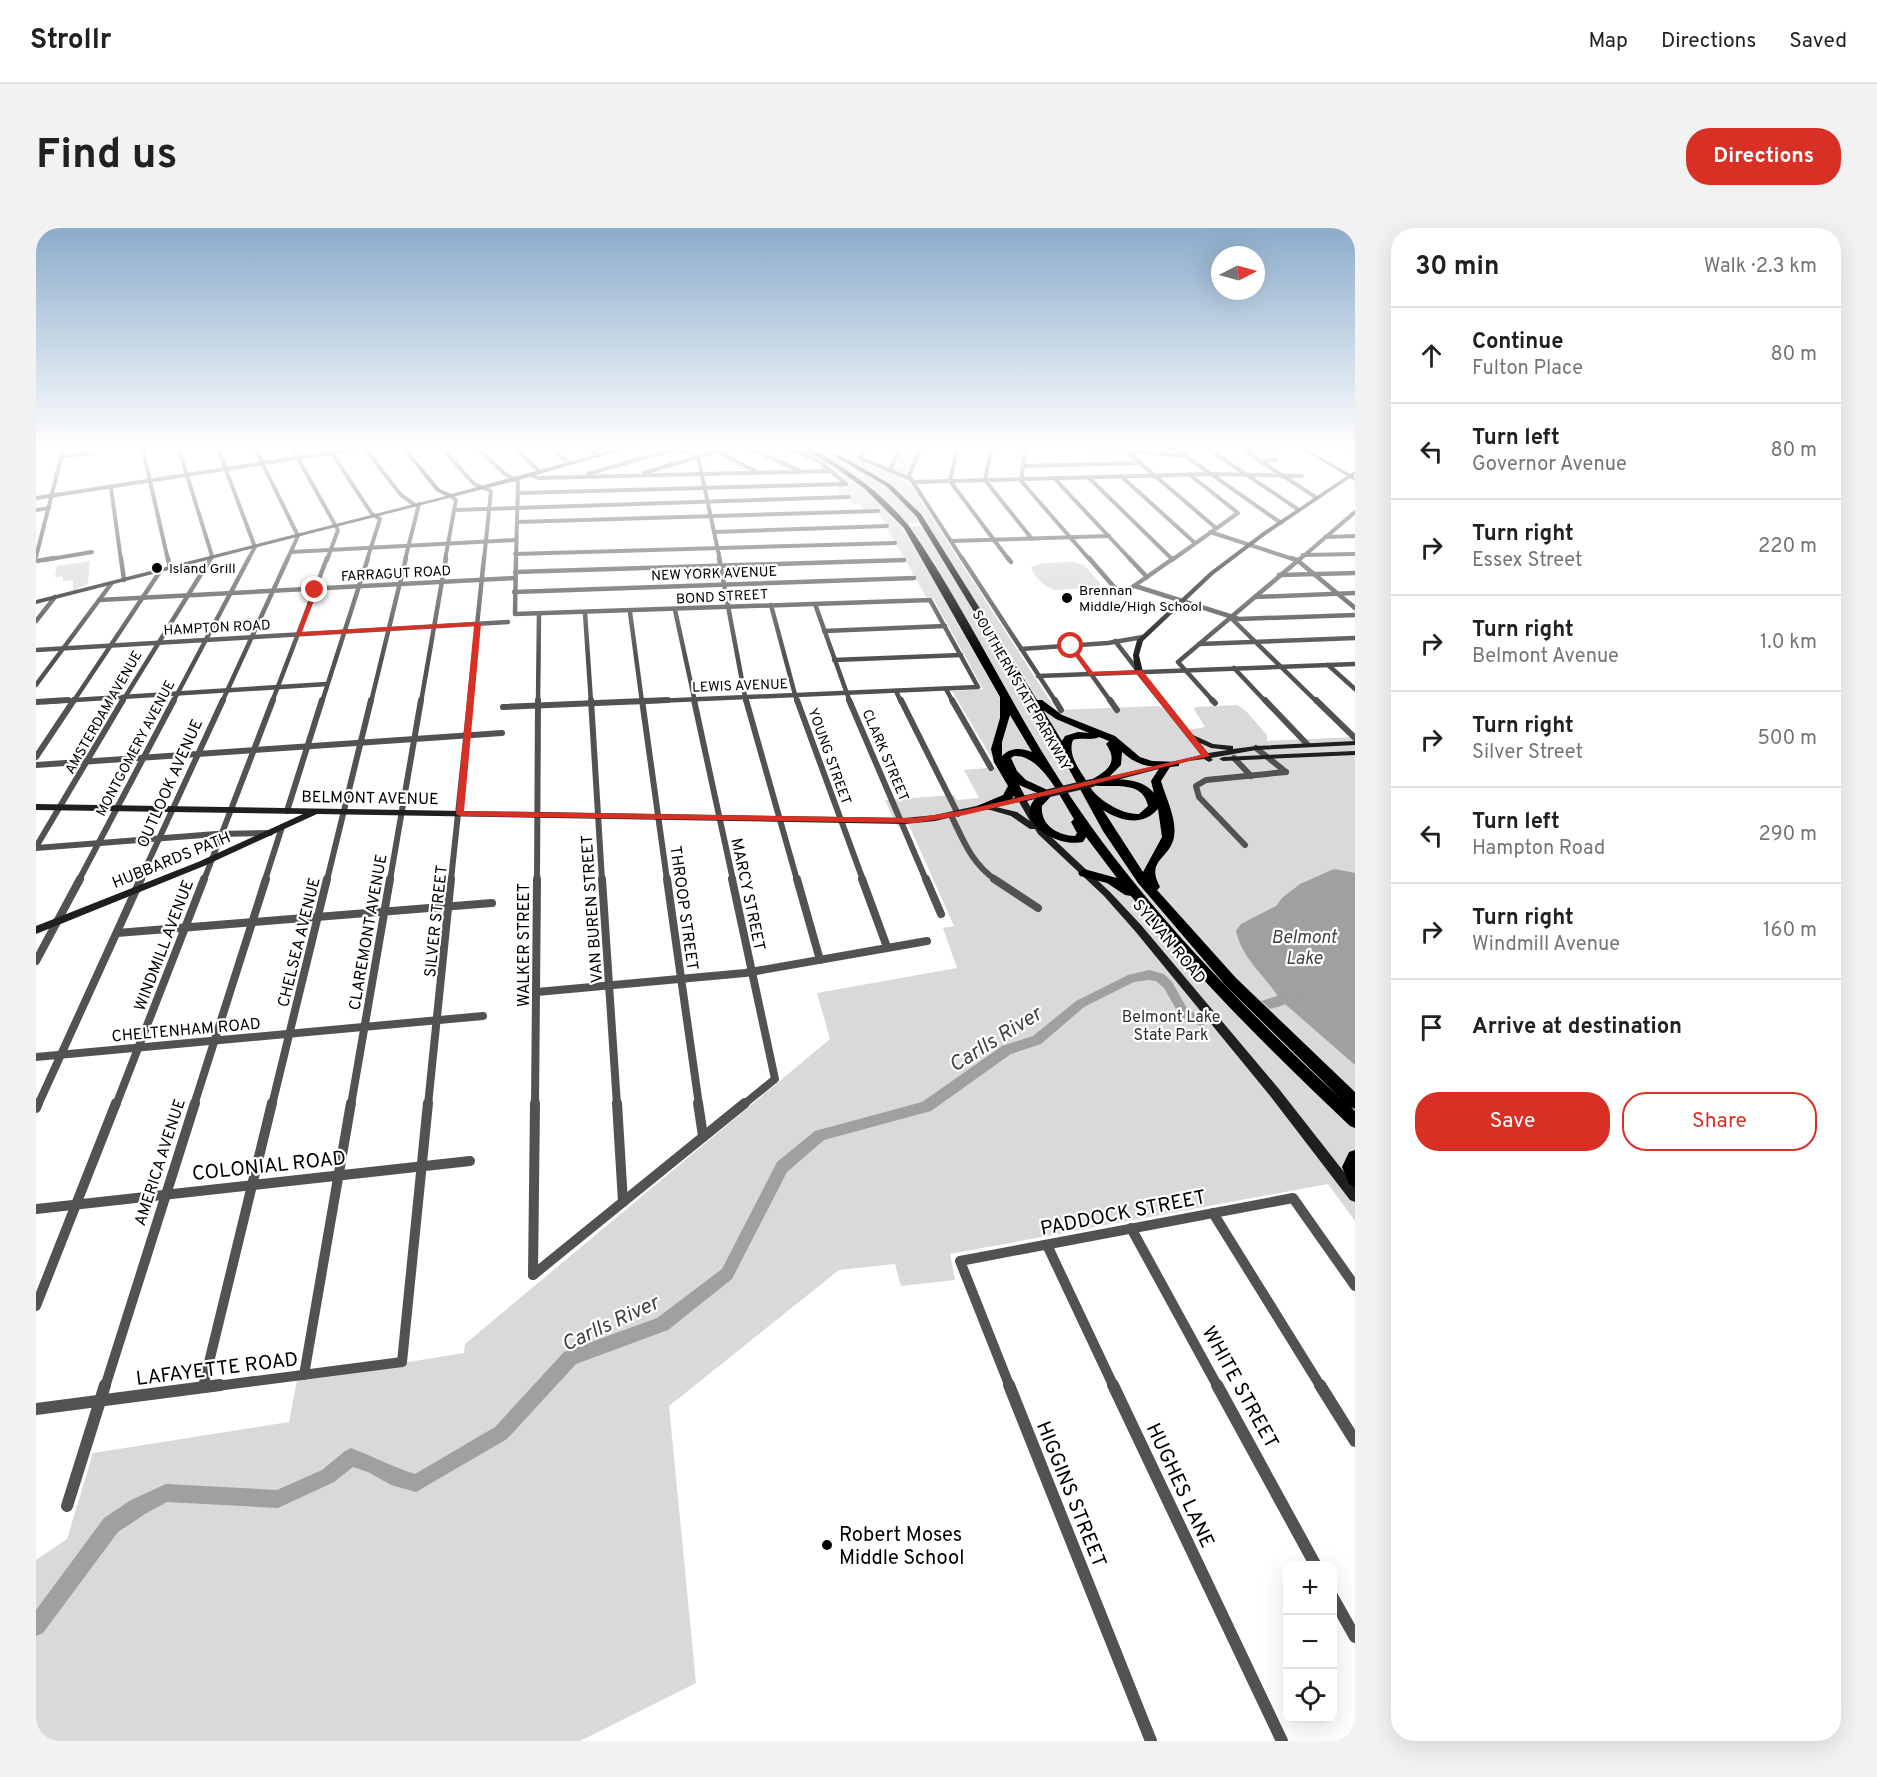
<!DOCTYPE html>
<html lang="en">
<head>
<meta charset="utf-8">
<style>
	body { margin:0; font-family:Overpass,sans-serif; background:#f2f2f2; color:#202124 }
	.controls { position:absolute; right:18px; bottom:18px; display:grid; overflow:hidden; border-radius:12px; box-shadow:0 6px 24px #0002 }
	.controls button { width:54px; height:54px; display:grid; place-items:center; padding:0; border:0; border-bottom:2px solid #e0e0e0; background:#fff; color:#202124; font:30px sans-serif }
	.compass { position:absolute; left:1175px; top:18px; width:54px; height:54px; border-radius:50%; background:#fff; box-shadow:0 6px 24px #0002; rotate:84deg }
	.stop { position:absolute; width:18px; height:18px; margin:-14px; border:4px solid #d93025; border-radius:50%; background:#fff }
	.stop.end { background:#d93025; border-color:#fff; box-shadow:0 2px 6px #0008 }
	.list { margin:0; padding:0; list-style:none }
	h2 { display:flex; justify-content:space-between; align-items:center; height:78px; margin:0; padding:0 24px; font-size:26px }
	h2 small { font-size:20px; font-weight:400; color:#757577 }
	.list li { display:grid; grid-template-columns:39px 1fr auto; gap:18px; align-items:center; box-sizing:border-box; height:96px; padding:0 24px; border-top:2px solid #e0e0e0 }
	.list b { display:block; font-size:22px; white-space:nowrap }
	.list p { margin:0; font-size:20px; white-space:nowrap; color:#757577 }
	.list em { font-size:20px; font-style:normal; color:#757577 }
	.actions { display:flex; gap:12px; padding:18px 24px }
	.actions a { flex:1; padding:14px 0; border:2px solid #d93025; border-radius:24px; text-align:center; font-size:21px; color:#d93025 }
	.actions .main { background:#d93025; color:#fff }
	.icon { flex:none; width:33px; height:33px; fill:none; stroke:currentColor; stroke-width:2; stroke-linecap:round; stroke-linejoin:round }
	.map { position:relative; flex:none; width:1319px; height:1513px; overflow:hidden; border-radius:24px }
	header { display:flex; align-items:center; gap:36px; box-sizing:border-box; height:84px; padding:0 30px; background:#fff; border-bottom:2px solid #e0e0e0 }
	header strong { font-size:28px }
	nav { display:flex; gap:33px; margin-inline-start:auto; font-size:21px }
	.intro { display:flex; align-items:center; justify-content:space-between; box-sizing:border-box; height:144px; padding:0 36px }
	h1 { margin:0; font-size:42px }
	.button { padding:15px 27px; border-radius:24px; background:#d93025; color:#fff; font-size:21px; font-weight:700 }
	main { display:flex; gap:36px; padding:0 36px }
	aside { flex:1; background:#fff; border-radius:24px; box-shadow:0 6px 24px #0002 }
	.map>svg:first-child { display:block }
</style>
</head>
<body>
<header>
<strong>Strollr</strong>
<nav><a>Map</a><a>Directions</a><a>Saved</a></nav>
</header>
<div class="intro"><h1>Find us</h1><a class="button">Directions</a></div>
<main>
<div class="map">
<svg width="1319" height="1513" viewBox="0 0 1319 1513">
	<rect width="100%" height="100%" fill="#fff"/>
	<g fill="#d9d9d9">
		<path d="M751,218H762L790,232L823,255L851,280L874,312L959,461L970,460L874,298H886L985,460L995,459L884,285C858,254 820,236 785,218H821L824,221L821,230L871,251L1020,482L1123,478L1127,480L1146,503L1169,499L1158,481L1160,479L1201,477L1209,482L1231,507V513L1319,509V993L1292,956L914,1026L919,1052L865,1058L859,1036L803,1042L633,1178L660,1455L544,1513H0V1332L31,1311L57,1225L253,1194L261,1152L428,1125L429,1116L794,811L781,765L921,740L907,700L918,698L873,597L861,598L849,572L918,567L921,572L943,570L928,542L961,539L916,463L947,461L897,370L890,369L841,282H827L823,276H816L812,268H805L800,257L814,256L787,234Z"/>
		<path d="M769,218H779C812,235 869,260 884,295H871C842,262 808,237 769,218Z"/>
		<polygon points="867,218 882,218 870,246 858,242"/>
		<polygon points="54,333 52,355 37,363 37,352 27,353 27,348 19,349 21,338"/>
		<path d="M1038,334L1048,337L1064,355L1063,359L1019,362C1007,358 999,350 995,339L1007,335Z"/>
	</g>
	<path fill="#a0a0a0" d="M1298,641L1319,645V837L1249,776L1241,772L1243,770C1229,747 1206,731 1200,703L1205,696L1240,678L1246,670L1264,656Z"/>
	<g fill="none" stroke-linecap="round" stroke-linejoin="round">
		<g fill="#a0a0a0" fill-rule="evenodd">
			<path d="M1113,742L1128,746L1136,754L1152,782L1168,789L1170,793L1168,797L1164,798L1144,788L1128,760L1120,753L1113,752L1098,754L1048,779L1005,816L975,826L895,883L788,912L751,944L696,1051L632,1102L540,1136L471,1211L380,1264L355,1257L332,1244L317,1239L298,1254L242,1280L131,1274L109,1286L82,1304L7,1405L0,1408V1382L68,1290L95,1272L130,1256L241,1262L286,1242L309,1223L315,1220C337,1228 356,1239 379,1246L459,1199L528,1124L621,1090L686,1041L741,934L779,903L886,874L966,818L997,808L1040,773L1092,747Z"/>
			<path d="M1257,763L1261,765L1263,768L1261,771C1249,776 1235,784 1222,780L1220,777L1222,774Z"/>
		</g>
		<defs>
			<g id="highway">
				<path d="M763,218H770C810,239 844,263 873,298C933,385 977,483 1036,571C1111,682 1206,778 1303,869L1190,758L1102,655L1067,603L1028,532L880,288L850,258L798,228V226H802L854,256L885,286L1001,472H1006L1026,487L1079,508L1104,529L1116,533L1143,534V538L1134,539L1125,553C1130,570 1141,591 1138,609C1134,631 1109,632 1124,659L1121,662L1200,750L1319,864V881L1315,879L1319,883V900L1314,898C1237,825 1161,750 1095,668L1089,667L1071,655L1044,648L1042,645L1048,641L1081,650L1050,609L1047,614C1021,620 972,592 1004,566L983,557L991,572L990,574H982L978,568C970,577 953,584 941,582V578L967,567L972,558L958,534L955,521L964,490V469L868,300L828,260L797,238ZM1007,482L1020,491L1053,505L1042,504L1029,508L1026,513ZM974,487L996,524C985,520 975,519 966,528V514ZM1063,509L1073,513L1070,516C1085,537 1067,545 1051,554C1044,542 1031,527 1037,512C1045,509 1056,513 1063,509ZM1086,524C1097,534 1108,539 1124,539L1115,553L1118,565C1107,551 1086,551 1071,551L1085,537ZM978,528C1005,526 1025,571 1038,591L1035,594L1041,605L1039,608C1022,608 1004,597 1006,578L1018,565L990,552L981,543L975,530ZM1053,557C1074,561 1106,550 1112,578L1103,586C1086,587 1060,571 1053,557ZM1122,581L1126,609L1107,644L1067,582C1085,593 1106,599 1122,581Z"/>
				<polygon points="1319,922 1319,959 1313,956 1306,939 1313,924"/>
			</g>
		</defs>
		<use href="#highway" stroke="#dbdbdb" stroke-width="2"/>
		<g stroke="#525252" stroke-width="4">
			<polyline points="106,218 132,332"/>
			<polyline points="142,218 176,328 174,332"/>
			<polyline points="181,218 219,319 212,332"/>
			<polyline points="218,218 262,308 251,332"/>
			<polyline points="255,218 302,302 291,332"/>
			<polyline points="291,218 336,286 344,291 331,332"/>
			<polyline points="327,218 365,267 379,277"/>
			<polyline points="404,218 438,256 455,263 448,332"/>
			<polyline points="439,218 468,245 482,254 480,332"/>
			<polyline points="477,218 504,244"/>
			<polyline points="513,218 534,236"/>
			<polyline points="549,218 562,228"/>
			<polyline points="635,218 662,229 684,332"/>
			<polyline points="709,218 762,242"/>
			<polyline points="749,218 784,234 810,256"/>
			<polyline points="830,218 824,230 875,251"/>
			<polyline points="885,218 873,248 927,332"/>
			<polyline points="922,218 914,253 973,332"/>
			<polyline points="956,218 949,252 996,311"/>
			<polyline points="990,218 985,253 1054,332"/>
			<polyline points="1043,218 1149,228"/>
			<polyline points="1135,218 1245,295"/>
			<polyline points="1168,218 1263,282"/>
			<polyline points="1201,218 1281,270"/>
			<polyline points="1308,218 1319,224"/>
			<polyline points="1207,222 1245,220"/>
			<polyline points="680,223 721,244"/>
			<polyline points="1090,223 1180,300"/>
			<polyline points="26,228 59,225"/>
			<polyline points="1225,233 1240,232"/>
			<polyline points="988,238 1105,235"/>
			<polyline points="854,242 865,218"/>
			<polyline points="608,245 697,218"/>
			<polyline points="552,246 641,220"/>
			<polyline points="494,247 502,250 795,243"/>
			<polyline points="1085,248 1159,315"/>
			<polyline points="1052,249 1136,331"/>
			<polyline points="1018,250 1095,332"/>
			<polyline points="877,254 1175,246 1266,248"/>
			<polyline points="75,260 85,332"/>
			<polyline points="483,265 810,256"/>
			<polyline points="0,270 339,218"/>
			<polyline points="0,282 13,280"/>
			<polyline points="418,282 813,269"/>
			<polyline points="481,294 842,283"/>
			<polyline points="678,304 851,298"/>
			<polyline points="1174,304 1260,332"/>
			<polyline points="1289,309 1319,308"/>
			<polyline points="915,313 1073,308"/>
			<polyline points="255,324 480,312"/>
			<polyline points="479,326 859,315"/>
			<polyline points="1267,327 1319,326"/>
			<polyline points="0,329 28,218"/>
			<polyline points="9,332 56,324"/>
			<polyline points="369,332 383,276"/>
			<polyline points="409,332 420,272 415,268"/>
			<polyline points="1136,332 1202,285 1153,246"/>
			<polyline points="1263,332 1319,284"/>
		</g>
		<g stroke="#525252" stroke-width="4.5">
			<polyline points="85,330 88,352"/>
			<polyline points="132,330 134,340"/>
			<polyline points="480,330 479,386 894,372 942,459 597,474"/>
			<polyline points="683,330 710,474"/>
			<polyline points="926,330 1020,474"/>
			<polyline points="972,330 975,334"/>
			<polyline points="1053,330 1085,367 1138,330"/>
			<polyline points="1093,330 1111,349"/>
			<polyline points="1255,330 1261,332 1319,380"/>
			<polyline points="0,333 18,330"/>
			<polyline points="479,344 868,332"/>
			<polyline points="1243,347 1319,345"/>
			<polyline points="1099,358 1203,391 1319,387"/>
			<polyline points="478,364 878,350"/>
			<polyline points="1219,369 1319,365"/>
			<polyline points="63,372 479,350"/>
			<polyline points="779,376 814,474"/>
			<polyline points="735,377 761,474"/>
			<polyline points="639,382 659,474"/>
			<polyline points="594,384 606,474"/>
			<polyline points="549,385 555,474"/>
			<polyline points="1195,390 1281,474"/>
			<polyline points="0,393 19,369"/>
			<polyline points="788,403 909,398"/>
			<polyline points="1079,413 1103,444"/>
			<polyline points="1163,416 1319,410"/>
			<polyline points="1035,418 1075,474"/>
			<polyline points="985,421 1072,415 1107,409"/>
			<polyline points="0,422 472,394"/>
			<polyline points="798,432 925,427"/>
			<polyline points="1292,437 1319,461"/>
			<polyline points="1198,440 1230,474"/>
			<polyline points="1002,448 1319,436"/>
			<polyline points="0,457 75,356"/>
			<polyline points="910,461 917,474"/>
			<polyline points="860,463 865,474"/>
			<polyline points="7,474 291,456"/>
			<polyline points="37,474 125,342"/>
			<polyline points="86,474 175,330"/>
			<polyline points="137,474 213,330"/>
			<polyline points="186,474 252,330"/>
			<polyline points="236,474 291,330"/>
			<polyline points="286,474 332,330"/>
			<polyline points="335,474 370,330"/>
			<polyline points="385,474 410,330"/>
			<polyline points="433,474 448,330"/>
			<polyline points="502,474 503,387"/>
			<polyline points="1178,474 1142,434 1265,330"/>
		</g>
		<g stroke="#525252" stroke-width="6">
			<polyline points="555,472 566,652"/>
			<polyline points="606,472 631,652"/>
			<polyline points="658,472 697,652"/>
			<polyline points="710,472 761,652"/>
			<polyline points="761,472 827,652"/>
			<polyline points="813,472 890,652"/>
			<polyline points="865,472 922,586"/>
			<polyline points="916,472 955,540"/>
			<polyline points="1019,472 1025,482"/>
			<polyline points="1074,472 1081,482"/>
			<polyline points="1176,472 1179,475"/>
			<polyline points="1229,472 1271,516"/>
			<polyline points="1280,472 1319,510"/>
			<polyline points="0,474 32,472"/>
			<polyline points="467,479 632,472"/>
			<polyline points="1220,520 1250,544"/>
			<polyline points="0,529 38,472"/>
			<polyline points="1198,530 1215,548"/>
			<polyline points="0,537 466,505"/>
			<polyline points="251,583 286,472"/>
			<path d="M915,587C927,612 936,636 960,652"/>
			<polyline points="1209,617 1163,569 1160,558 1170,552 1250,544"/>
			<polyline points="0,619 87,472"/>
			<polyline points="0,620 180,606 234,605"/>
			<polyline points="43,652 138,472"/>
			<polyline points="104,652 187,472"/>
			<polyline points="168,652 237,472"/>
			<polyline points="229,652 246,599"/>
			<polyline points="291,652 335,472"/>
			<polyline points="354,652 385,472"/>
			<polyline points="415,652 434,472"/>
			<polyline points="501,652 502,472"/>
		</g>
		<g stroke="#525252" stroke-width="8">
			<polyline points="566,651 581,877"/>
			<polyline points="631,651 663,877"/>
			<polyline points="696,651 739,851 707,877"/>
			<polyline points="761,651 784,732"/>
			<polyline points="826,651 851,719"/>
			<polyline points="890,651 905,686"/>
			<polyline points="958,651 1002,680"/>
			<polyline points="81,705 456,675"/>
			<polyline points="0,733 44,651"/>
			<polyline points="501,764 709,745 891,713"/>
			<polyline points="0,829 447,788"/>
			<polyline points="2,877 105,651"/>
			<polyline points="80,877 168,651"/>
			<polyline points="158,877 230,651"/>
			<polyline points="236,877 291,651"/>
			<polyline points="315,877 354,651"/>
			<polyline points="392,877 415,651"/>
			<polyline points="499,877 501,651"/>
		</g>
		<g stroke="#525252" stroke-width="10">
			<polyline points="581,875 587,974"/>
			<polyline points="662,875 667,908"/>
			<polyline points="0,880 2,875"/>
			<polyline points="0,981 434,933"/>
			<polyline points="1177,985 1285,1159"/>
			<polyline points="1095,1000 1182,1159"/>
			<polyline points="1011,1017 1078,1159"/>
			<polyline points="497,1047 709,875"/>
			<polyline points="497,1047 499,875"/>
			<polyline points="0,1078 80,875"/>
			<polyline points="268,1147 315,875"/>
			<polyline points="69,1159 159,875"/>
			<polyline points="167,1159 236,875"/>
			<polyline points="173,1159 366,1134 392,875"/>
			<polyline points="974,1159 924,1033 1257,970 1319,1058"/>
		</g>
		<g stroke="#525252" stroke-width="12">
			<polyline points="973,1157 1115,1513"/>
			<polyline points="1077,1157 1246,1513"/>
			<polyline points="1181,1157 1280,1338"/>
			<polyline points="1284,1157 1319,1213"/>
			<polyline points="0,1181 184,1157"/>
			<polyline points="31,1278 69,1157"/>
			<polyline points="1296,1368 1319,1409"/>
		</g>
		<g fill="#1f1f1f" fill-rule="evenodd">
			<polygon points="364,218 368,218 404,261 415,266 592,218 599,218 483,252 0,376 0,372 410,268 400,263"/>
			<path d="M1260,218H1265L1314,246L1319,243L1318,248L1319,253L1314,250L1231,306L1178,346L1107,413L1103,427L1107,444L1157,507L1177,516L1197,518V521L1220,518L1319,513V517L1220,522L1175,530L1177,532L1173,534L1168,531L1153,533L1062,557L1059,556V552L1165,527L1099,444L1097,427L1101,412L1174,344L1227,304L1311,248ZM1164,515L1175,520L1192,522L1172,525Z"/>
			<polygon points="1319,523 1319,527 1187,533 1183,531 1187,529"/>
			<path d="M1013,562L1017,565L1016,567L991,573L1008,602L1074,664L1105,697L1243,861L1319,958V974L1314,972L1235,869L1099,703L1068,668L1002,606L999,601H994L975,588L951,581L899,593L869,596L281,586L168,638L0,706V698L162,634L267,586L0,582V576L869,590L899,587ZM983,574L994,593L981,584L960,579Z"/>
		</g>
		<use href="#highway" fill="#000" fill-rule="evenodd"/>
		<polyline stroke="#1f1f1f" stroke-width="8" points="1013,565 1056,555"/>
	</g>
	<linearGradient id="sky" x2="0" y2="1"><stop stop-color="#8baccb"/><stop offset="0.51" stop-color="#fff"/><stop offset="1" stop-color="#fff" stop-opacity="0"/></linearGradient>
	<rect width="1319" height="430" fill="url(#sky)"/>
	<polygon fill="#d93025" points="279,360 282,362 266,404 441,394 445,396 428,583 879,590 929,582 1165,527 1101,446 1053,447 1032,418 1035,416 1057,444 1106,442 1174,528 929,587 879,595 424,588 420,586 438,398 260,408 276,362"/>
	<g fill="#000" stroke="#fff" stroke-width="2">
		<circle cx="121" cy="340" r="6"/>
		<circle cx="1031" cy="370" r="6"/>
		<circle cx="791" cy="1317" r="6"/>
	</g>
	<g text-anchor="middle" stroke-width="4.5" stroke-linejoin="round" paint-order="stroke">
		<g font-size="14" fill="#000" stroke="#fff" text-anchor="start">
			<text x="133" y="345">Island Grill</text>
			<text x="1043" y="367">Brennan<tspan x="1043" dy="16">Middle/High School</tspan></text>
		</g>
		<g font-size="14" fill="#000" stroke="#fff">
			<text transform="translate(360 345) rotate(-3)" y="5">FARRAGUT ROAD</text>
			<text transform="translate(678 345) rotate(-2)" y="5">NEW YORK AVENUE</text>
			<text transform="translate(686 368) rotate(-3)" y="5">BOND STREET</text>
			<text transform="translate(181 399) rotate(-3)" y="5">HAMPTON ROAD</text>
			<text transform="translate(704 457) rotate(-2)" y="5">LEWIS AVENUE</text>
			<text transform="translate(986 462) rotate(60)" y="5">SOUTHERN STATE PARKWAY</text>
			<text transform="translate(67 484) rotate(-60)" y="5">AMSTERDAM AVENUE</text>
			<text transform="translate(99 520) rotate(-62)" y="5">MONTGOMERY AVENUE</text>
			<text transform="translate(850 527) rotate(67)" y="5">CLARK STREET</text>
			<text transform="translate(794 528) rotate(70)" y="5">YOUNG STREET</text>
		</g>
		<g font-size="16" fill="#000" stroke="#fff">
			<text transform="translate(133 555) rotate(-66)" y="6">OUTLOOK AVENUE</text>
			<text transform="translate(334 569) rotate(1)" y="6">BELMONT AVENUE</text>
			<text transform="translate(135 631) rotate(-22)" y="6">HUBBARDS PATH</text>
			<text transform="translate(713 666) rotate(78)" y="6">MARCY STREET</text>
			<text transform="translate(649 680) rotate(82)" y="6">THROOP STREET</text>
			<text transform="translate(555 681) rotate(-94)" y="6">VAN BUREN STREET</text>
			<text transform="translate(399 693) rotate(-84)" y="6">SILVER STREET</text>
			<text transform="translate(331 704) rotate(-80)" y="6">CLAREMONT AVENUE</text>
			<text transform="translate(1134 713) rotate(50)" y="6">SYLVAN ROAD</text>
			<text transform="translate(262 714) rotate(-76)" y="6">CHELSEA AVENUE</text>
			<text transform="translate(127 717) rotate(-69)" y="6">WINDMILL AVENUE</text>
			<text transform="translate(487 717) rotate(-90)" y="6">WALKER STREET</text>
			<text transform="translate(150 801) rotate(-5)" y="6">CHELTENHAM ROAD</text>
			<text transform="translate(123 934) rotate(-72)" y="6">AMERICA AVENUE</text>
		</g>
		<g font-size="16" fill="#303030" stroke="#fff">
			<text x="1135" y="794">Belmont Lake<tspan x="1135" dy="18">State Park</tspan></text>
		</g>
		<g font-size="18" font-style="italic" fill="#414141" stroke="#fff">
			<text x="1268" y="715">Belmont<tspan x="1268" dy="21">Lake</tspan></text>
		</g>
		<g font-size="20" fill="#000" stroke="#fff">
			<text transform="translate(233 937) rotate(-6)" y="7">COLONIAL ROAD</text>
			<text transform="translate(1087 984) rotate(-11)" y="7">PADDOCK STREET</text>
			<text transform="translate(181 1140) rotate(-7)" y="7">LAFAYETTE ROAD</text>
			<text transform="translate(1205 1159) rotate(61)" y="7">WHITE STREET</text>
			<text transform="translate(1145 1257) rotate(65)" y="7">HUGHES LANE</text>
			<text transform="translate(1036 1266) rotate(68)" y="7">HIGGINS STREET</text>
		</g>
		<g font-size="20" fill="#000" stroke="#fff" text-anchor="start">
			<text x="803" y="1313">Robert Moses<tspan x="803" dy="23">Middle School</tspan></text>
		</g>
		<g font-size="21" font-style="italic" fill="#414141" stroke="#fff">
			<text transform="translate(959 811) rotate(-32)" y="7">Carlls River</text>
			<text transform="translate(574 1095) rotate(-25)" y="7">Carlls River</text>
		</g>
	</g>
</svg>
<div class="controls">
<button>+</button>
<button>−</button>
<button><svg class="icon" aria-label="locate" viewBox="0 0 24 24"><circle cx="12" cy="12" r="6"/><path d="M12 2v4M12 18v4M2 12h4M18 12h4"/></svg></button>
</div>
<svg class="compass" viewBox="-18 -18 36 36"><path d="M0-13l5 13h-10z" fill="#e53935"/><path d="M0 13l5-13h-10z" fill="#757577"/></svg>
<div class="stop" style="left:1035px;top:418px"></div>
<div class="stop end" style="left:279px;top:362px"></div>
</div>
<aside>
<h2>30 min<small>Walk · 2.3 km</small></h2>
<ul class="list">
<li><svg class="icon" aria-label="ahead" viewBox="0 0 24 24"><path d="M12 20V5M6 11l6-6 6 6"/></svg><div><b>Continue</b><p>Fulton Place</p></div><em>80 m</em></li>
<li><svg class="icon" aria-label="left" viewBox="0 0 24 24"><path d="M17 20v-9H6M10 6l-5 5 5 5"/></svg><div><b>Turn left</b><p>Governor Avenue</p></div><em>80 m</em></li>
<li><svg class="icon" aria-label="right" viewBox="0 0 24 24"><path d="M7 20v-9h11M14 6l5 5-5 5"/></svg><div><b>Turn right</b><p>Essex Street</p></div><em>220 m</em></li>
<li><svg class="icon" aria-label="right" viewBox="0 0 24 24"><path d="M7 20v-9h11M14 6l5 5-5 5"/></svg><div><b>Turn right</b><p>Belmont Avenue</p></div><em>1.0 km</em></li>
<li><svg class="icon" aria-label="right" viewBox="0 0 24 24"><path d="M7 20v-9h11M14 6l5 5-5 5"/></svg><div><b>Turn right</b><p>Silver Street</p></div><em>500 m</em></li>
<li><svg class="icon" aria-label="left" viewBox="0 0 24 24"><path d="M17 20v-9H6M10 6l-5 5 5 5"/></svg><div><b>Turn left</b><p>Hampton Road</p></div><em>290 m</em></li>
<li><svg class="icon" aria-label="right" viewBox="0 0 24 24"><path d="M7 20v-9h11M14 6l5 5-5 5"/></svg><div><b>Turn right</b><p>Windmill Avenue</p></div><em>160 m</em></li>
<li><svg class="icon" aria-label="arrive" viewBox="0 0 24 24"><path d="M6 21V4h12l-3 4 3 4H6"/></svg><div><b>Arrive at destination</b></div></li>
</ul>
<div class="actions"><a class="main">Save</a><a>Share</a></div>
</aside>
</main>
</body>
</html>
